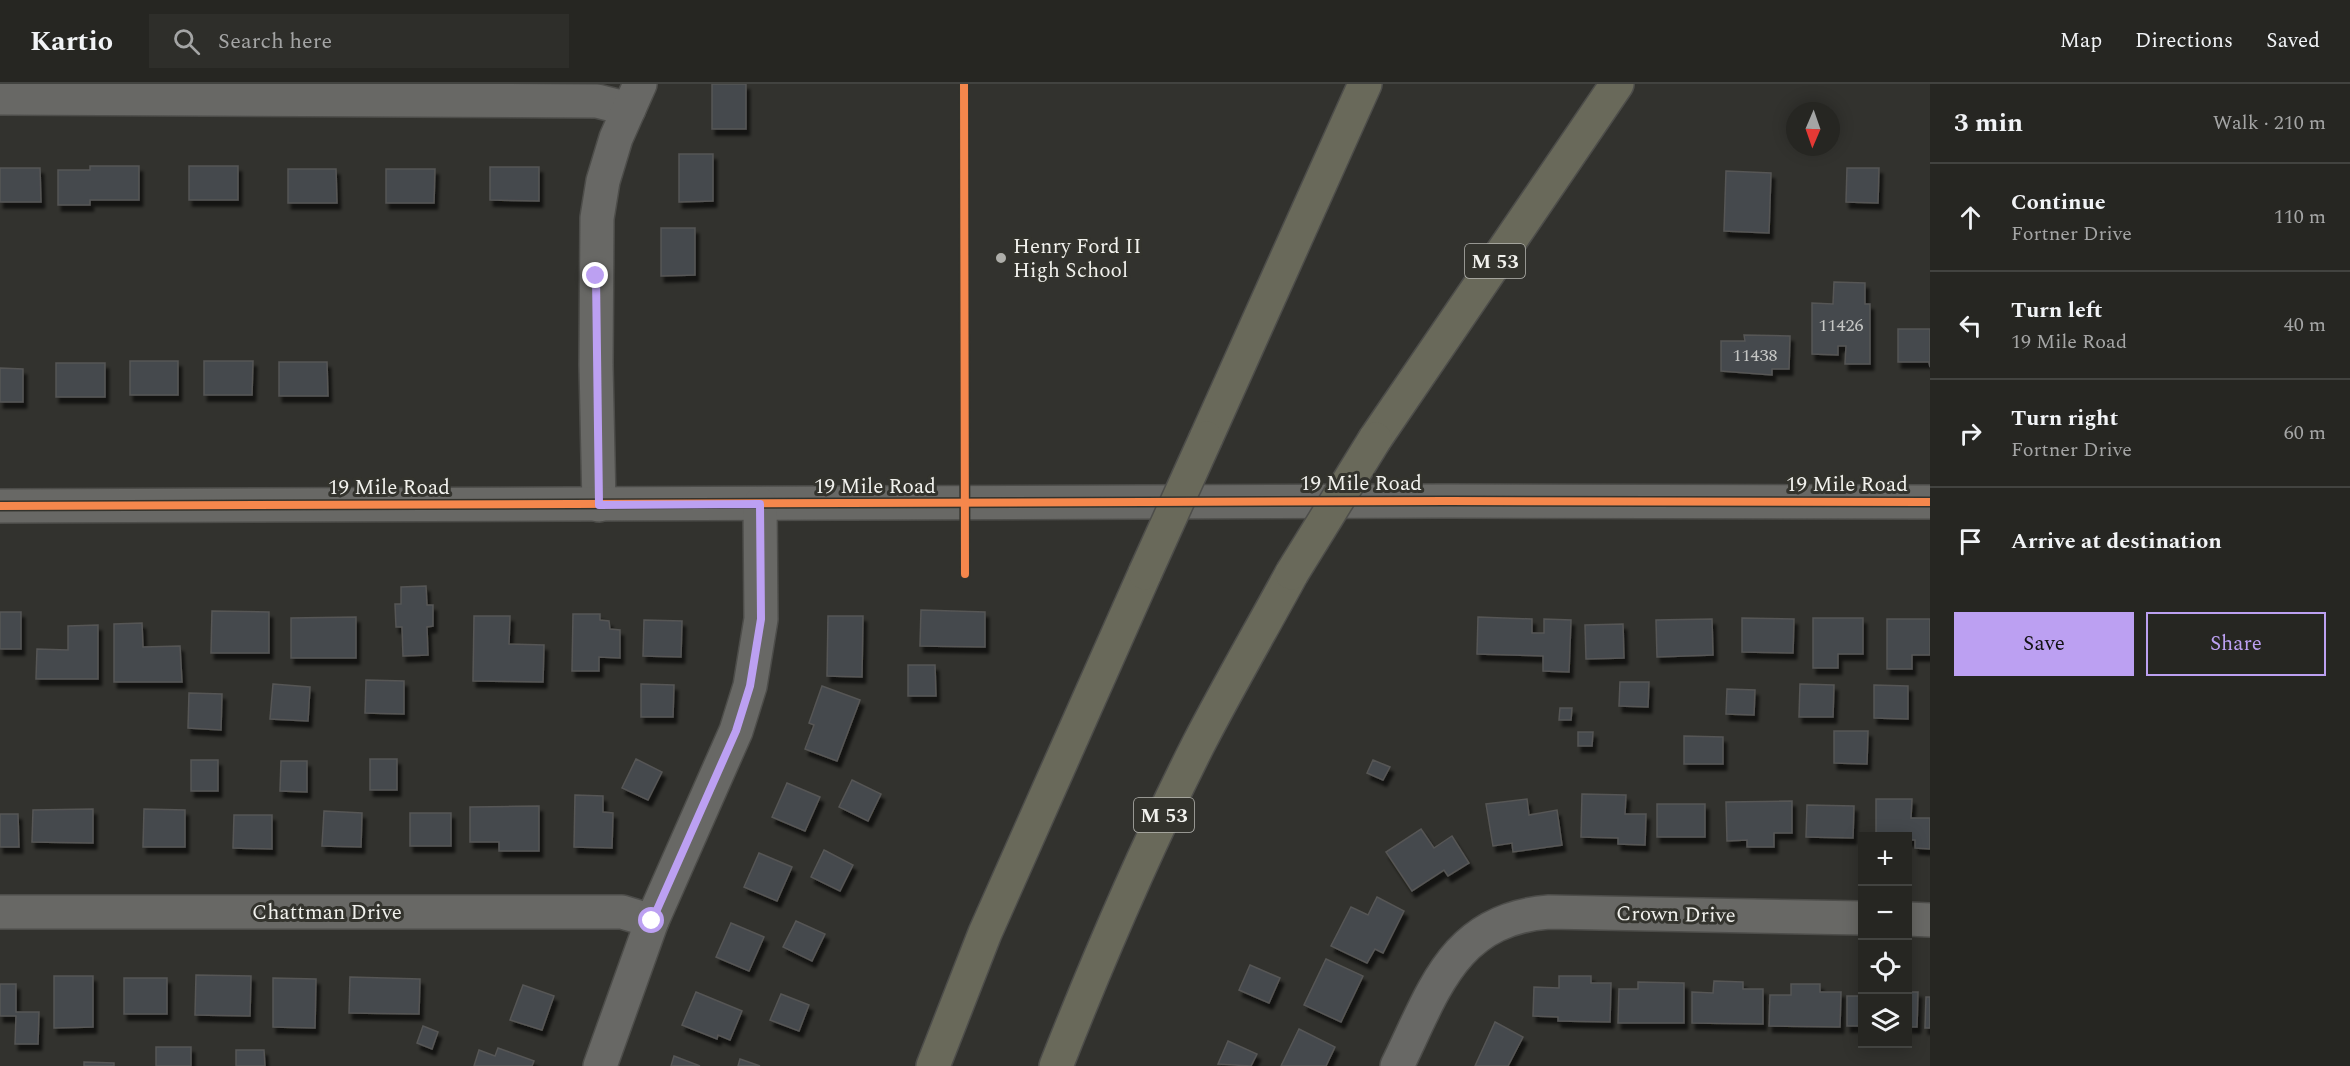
<!DOCTYPE html>
<html lang="en">
<head>
<meta charset="utf-8">
<style>
	body { margin:0; font-family:Spectral,serif; background:#2e2e2a; color:#f1f3f6 }
	.controls { position:absolute; right:18px; bottom:18px; display:grid; overflow:hidden; border-radius:0px; box-shadow:0 3px 15px #0003 }
	.controls button { width:54px; height:54px; display:grid; place-items:center; padding:0; border:0; border-bottom:2px solid #424340; background:#262622; color:#f1f3f6; font:30px sans-serif }
	.compass { position:absolute; left:1786px; top:18px; width:54px; height:54px; border-radius:50%; background:#262622; box-shadow:0 3px 15px #0003; rotate:182deg }
	.stop { position:absolute; width:18px; height:18px; margin:-14px; border:4px solid #bca0f2; border-radius:50%; background:#fff }
	.stop.end { background:#bca0f2; border-color:#fff; box-shadow:0 2px 6px #0008 }
	.list { margin:0; padding:0; list-style:none }
	h2 { display:flex; justify-content:space-between; align-items:center; height:78px; margin:0; padding:0 24px; font-size:26px }
	h2 small { font-size:20px; font-weight:400; color:#a4a5a5 }
	.list li { display:grid; grid-template-columns:39px 1fr auto; gap:18px; align-items:center; box-sizing:border-box; height:108px; padding:0 24px; border-top:2px solid #424340 }
	.list b { display:block; font-size:22px; white-space:nowrap }
	.list p { margin:0; font-size:20px; white-space:nowrap; color:#a4a5a5 }
	.list em { font-size:20px; font-style:normal; color:#a4a5a5 }
	.actions { display:flex; gap:12px; padding:18px 24px }
	.actions a { flex:1; padding:14px 0; border:2px solid #bca0f2; border-radius:0px; text-align:center; font-size:21px; color:#bca0f2 }
	.actions .main { background:#bca0f2; color:#111 }
	.icon { flex:none; width:33px; height:33px; fill:none; stroke:currentColor; stroke-width:2; stroke-linecap:round; stroke-linejoin:round }
	.map { position:relative; flex:none; width:1930px; height:982px; overflow:hidden }
	header { display:flex; align-items:center; gap:36px; box-sizing:border-box; height:84px; padding:0 30px; background:#262622; border-bottom:2px solid #424340 }
	header strong { font-size:28px }
	nav { display:flex; gap:33px; margin-inline-start:auto; font-size:21px }
	.search { width:420px; height:54px; background:#2e2e2a; display:flex; align-items:center; gap:15px; box-sizing:border-box; padding:0 21px; border-radius:0px; color:#a4a5a5; font-size:22px }
	main { display:flex }
	aside { flex:1; background:#262622 }
	.map>svg:first-child { display:block }
</style>
</head>
<body>
<header>
<strong>Kartio</strong>
<div class="search"><svg class="icon" aria-label="search" viewBox="0 0 24 24"><circle cx="10" cy="10" r="6"/><path d="M15 15l6 6"/></svg>Search here</div>
<nav><a>Map</a><a>Directions</a><a>Saved</a></nav>
</header>
<main>
<div class="map">
<svg width="1930" height="982" viewBox="0 0 1930 982">
	<defs>
		<filter id="shadow"><feDropShadow dx="3.5" dy="6" stdDeviation="1.5" flood-color="#0009"/></filter>
	</defs>
	<rect width="100%" height="100%" fill="#32322e"/>
	<g fill="#45484e" stroke="#565655" stroke-width="1.5" filter="url(#shadow)">
		<rect x="712" y="0" width="34" height="45"/>
		<polygon points="679,70 713,70 713,117 679,118"/>
		<polygon points="90,82 139,82 139,116 90,116 90,121 58,121 58,86 90,86"/>
		<rect x="189" y="82" width="49" height="34"/>
		<polygon points="490,83 539,83 539,117 490,116"/>
		<polygon points="0,84 40,84 41,118 0,118"/>
		<polygon points="1847,84 1879,84 1878,119 1846,118"/>
		<polygon points="288,85 336,85 337,119 288,119"/>
		<polygon points="386,85 435,85 434,119 386,119"/>
		<polygon points="1726,87 1771,89 1769,149 1724,147"/>
		<polygon points="661,144 695,144 695,191 661,192"/>
		<polygon points="1834,198 1865,199 1865,220 1870,220 1870,280 1845,280 1846,262 1838,262 1838,271 1812,270 1812,219 1833,220"/>
		<polygon points="1898,245 1930,245 1930,283 1929,278 1898,278"/>
		<polygon points="1744,251 1790,252 1789,285 1772,285 1772,291 1721,287 1721,257 1745,257"/>
		<rect x="130" y="277" width="48" height="34"/>
		<polygon points="204,277 253,277 252,311 204,311"/>
		<polygon points="279,278 327,278 328,312 279,312"/>
		<rect x="56" y="279" width="49" height="34"/>
		<polygon points="0,284 23,285 23,318 0,318"/>
		<polygon points="426,502 427,521 433,521 433,542 427,543 428,571 403,572 402,543 396,543 395,520 401,520 401,503"/>
		<polygon points="921,526 985,528 985,563 920,562"/>
		<polygon points="212,527 269,528 269,569 211,569"/>
		<rect x="0" y="528" width="21" height="37"/>
		<polygon points="573,530 600,530 600,536 609,537 610,545 620,546 620,574 599,573 599,587 572,587"/>
		<polygon points="474,532 510,532 509,560 544,561 543,598 473,597"/>
		<polygon points="828,532 863,532 862,593 827,592"/>
		<polygon points="356,533 356,574 291,574 291,534"/>
		<polygon points="1478,533 1532,535 1532,549 1544,549 1544,535 1571,536 1569,588 1543,587 1543,572 1477,570"/>
		<polygon points="1742,534 1794,535 1793,569 1742,568"/>
		<polygon points="1813,534 1863,534 1863,570 1838,570 1838,584 1813,584"/>
		<polygon points="1712,535 1713,571 1657,573 1656,536"/>
		<polygon points="1887,535 1930,535 1930,571 1912,571 1912,585 1887,585"/>
		<polygon points="644,536 682,537 681,573 643,572"/>
		<polygon points="142,539 143,563 180,562 182,598 114,598 114,540"/>
		<polygon points="1623,540 1624,574 1586,575 1585,541"/>
		<polygon points="98,541 98,595 36,595 37,565 68,566 68,542"/>
		<polygon points="908,581 935,581 936,612 908,612"/>
		<polygon points="366,596 404,597 404,630 365,629"/>
		<polygon points="1620,598 1649,598 1648,623 1619,622"/>
		<polygon points="273,600 310,603 308,637 270,635"/>
		<polygon points="641,600 674,601 673,633 641,633"/>
		<polygon points="1800,600 1834,601 1833,633 1799,633"/>
		<polygon points="1874,601 1908,602 1908,635 1874,634"/>
		<polygon points="822,602 860,616 837,677 805,665 814,641 809,639"/>
		<polygon points="1727,605 1755,606 1754,631 1726,630"/>
		<polygon points="189,609 222,610 221,646 188,644"/>
		<polygon points="1560,624 1572,624 1571,636 1559,636"/>
		<polygon points="1834,647 1868,647 1867,680 1834,679"/>
		<polygon points="1578,648 1593,648 1592,662 1578,662"/>
		<polygon points="1684,652 1723,653 1723,680 1684,680"/>
		<rect x="370" y="675" width="27" height="31"/>
		<polygon points="636,675 662,688 648,716 622,704"/>
		<rect x="191" y="676" width="27" height="31"/>
		<polygon points="1373,676 1390,683 1383,696 1367,689"/>
		<polygon points="281,677 307,677 307,708 280,707"/>
		<polygon points="852,696 881,710 868,737 839,723"/>
		<polygon points="787,699 820,713 805,747 772,733"/>
		<polygon points="1582,710 1626,711 1625,730 1646,730 1645,761 1618,760 1618,754 1581,753"/>
		<polygon points="575,711 603,712 603,728 613,729 612,764 574,763"/>
		<polygon points="1527,715 1529,731 1557,726 1562,761 1513,768 1512,759 1493,762 1486,720"/>
		<polygon points="1876,715 1912,715 1911,734 1930,734 1930,765 1915,764 1915,756 1908,756 1908,752 1876,752"/>
		<polygon points="1792,717 1792,749 1774,749 1774,763 1747,763 1747,756 1727,757 1726,718"/>
		<rect x="1657" y="720" width="48" height="33"/>
		<polygon points="1807,721 1854,722 1853,754 1806,753"/>
		<polygon points="539,722 539,767 499,767 499,758 470,758 470,723"/>
		<polygon points="93,725 93,759 32,758 33,726"/>
		<polygon points="144,725 185,726 185,763 143,763"/>
		<polygon points="324,727 362,729 361,763 322,762"/>
		<rect x="410" y="729" width="41" height="33"/>
		<polygon points="0,730 18,730 19,763 0,763"/>
		<polygon points="234,731 272,731 272,765 233,764"/>
		<polygon points="1421,745 1434,764 1452,752 1469,779 1448,792 1444,786 1412,807 1386,768"/>
		<polygon points="824,766 853,781 840,807 811,793"/>
		<polygon points="759,769 792,783 777,817 744,803"/>
		<polygon points="1377,813 1404,827 1383,869 1375,865 1367,879 1331,862 1351,823 1368,831"/>
		<polygon points="796,837 825,850 812,877 783,863"/>
		<polygon points="731,839 764,853 749,887 716,873"/>
		<polygon points="1326,875 1363,892 1341,938 1304,921"/>
		<polygon points="1250,881 1280,894 1269,919 1239,906"/>
		<polygon points="196,891 251,892 250,932 195,931"/>
		<polygon points="54,892 93,892 93,943 54,944"/>
		<polygon points="1559,892 1591,892 1591,899 1611,899 1610,938 1558,937 1558,933 1533,932 1534,903 1559,904"/>
		<polygon points="350,893 420,895 419,930 349,929"/>
		<rect x="124" y="894" width="43" height="36"/>
		<polygon points="273,894 316,895 315,944 273,943"/>
		<polygon points="1714,897 1743,898 1743,905 1763,905 1763,940 1692,939 1692,908 1713,909"/>
		<polygon points="1638,898 1684,899 1684,939 1618,939 1619,905 1638,905"/>
		<polygon points="0,900 16,900 16,928 39,928 38,960 15,960 16,932 0,932"/>
		<polygon points="1791,900 1820,900 1820,908 1841,908 1840,943 1769,942 1770,911 1791,911"/>
		<polygon points="523,901 554,912 542,946 510,936"/>
		<polygon points="696,908 742,927 730,956 718,951 717,955 682,941"/>
		<polygon points="1908,908 1918,908 1917,943 1908,943"/>
		<polygon points="781,910 809,921 799,947 770,936"/>
		<rect x="1847" y="912" width="15" height="30"/>
		<polygon points="1926,913 1930,913 1930,944 1925,944"/>
		<polygon points="1495,938 1523,953 1508,982 1475,982"/>
		<polygon points="423,942 438,948 432,965 417,959"/>
		<polygon points="1299,945 1335,963 1326,982 1281,982"/>
		<polygon points="1228,957 1257,970 1251,982 1218,980"/>
		<rect x="156" y="963" width="35" height="19"/>
		<polygon points="498,964 534,977 532,982 474,982 479,966 495,972"/>
		<polygon points="236,966 264,966 265,982 236,982"/>
		<polygon points="674,972 700,982 671,982"/>
		<polygon points="740,975 760,982 738,982"/>
		<polygon points="84,978 114,979 114,982 84,982"/>
	</g>
	<g fill="none" stroke-linecap="round" stroke-linejoin="round">
		<defs>
			<g id="minor">
				<polyline points="0,14 597,17 629,25"/>
				<polyline points="599,421 596,281 597,134 603,97 616,54 640,0"/>
				<polyline points="0,422 1448,417 1930,418"/>
				<polyline points="0,828 622,828 652,837"/>
				<polyline points="1908,835 1930,836"/>
				<polyline points="600,982 652,837 736,647 750,602 761,535 760,420"/>
				<path d="M1397,982C1434,907 1453,835 1549,828L1862,834"/>
			</g>
			<g id="highway">
				<polyline points="1206,354 1365,0"/>
				<polyline points="1375,355 1617,0"/>
				<polyline points="933,982 985,849 1145,489"/>
				<path d="M1056,982C1099,873 1145,766 1198,661C1228,603 1261,546 1292,489"/>
			</g>
		</defs>
		<use href="#minor" stroke="#4d4d4a" stroke-width="36"/>
		<use href="#highway" stroke="#4d4d4a" stroke-width="36"/>
		<use href="#minor" stroke="#686865" stroke-width="33"/>
		<use href="#highway" stroke="#69695a" stroke-width="33"/>
		<defs>
			<g id="highway-bridge">
				<polyline points="1145,489 1206,354"/>
				<polyline points="1292,489 1375,355"/>
			</g>
		</defs>
		<use href="#highway-bridge" stroke="#4d4d4a" stroke-width="36" stroke-linecap="butt"/>
		<use href="#highway-bridge" stroke="#69695a" stroke-width="33"/>
		<defs>
			<g id="cycleway">
				<polyline points="964,0 965,490"/>
				<polyline points="0,422 1448,417 1930,418"/>
			</g>
		</defs>
		<use href="#cycleway" stroke="#33332d" stroke-width="11"/>
		<use href="#cycleway" stroke="#f5874c" stroke-width="8"/>
	</g>
	<g fill="none" stroke-linecap="round" stroke-linejoin="round">
		<polyline stroke="#bca0f2" stroke-width="8" points="596,192 599,421 760,420 761,535 750,602 736,647 652,837"/>
	</g>
	<circle fill="#aeaeaa" stroke="#33332d" stroke-width="2" cx="1001" cy="174" r="6"/>
	<g text-anchor="middle" stroke-width="6" stroke-linejoin="round" paint-order="stroke">
		<g font-size="18" fill="#c6c7c5">
			<text x="1841" y="247">11426</text>
			<text x="1755" y="277">11438</text>
		</g>
		<g fill="#33332d" stroke="#b8b8b3" stroke-width="1.5">
			<rect x="1465" y="160" width="60" height="34" rx="4.5"/>
			<rect x="1134" y="714" width="60" height="34" rx="4.5"/>
		</g>
		<g font-size="20" font-weight="bold" fill="#f1f1ed">
			<text x="1495" y="184">M 53</text>
			<text x="1164" y="738">M 53</text>
		</g>
		<g font-size="21" fill="#f1f1ed" stroke="#33332d" text-anchor="start">
			<text x="1013" y="169">Henry Ford II<tspan x="1013" dy="24">High School</tspan></text>
		</g>
		<g font-size="21" fill="#f1f1ed" stroke="#33332d">
			<text x="1361" y="406">19 Mile Road</text>
			<text x="1847" y="407">19 Mile Road</text>
			<text x="875" y="409">19 Mile Road</text>
			<text x="389" y="410">19 Mile Road</text>
			<text x="327" y="835">Chattman Drive</text>
			<text transform="translate(1676 830) rotate(1)" y="7">Crown Drive</text>
		</g>
	</g>
</svg>
<div class="controls">
<button>+</button>
<button>−</button>
<button><svg class="icon" aria-label="locate" viewBox="0 0 24 24"><circle cx="12" cy="12" r="6"/><path d="M12 2v4M12 18v4M2 12h4M18 12h4"/></svg></button>
<button><svg class="icon" aria-label="layers" viewBox="0 0 24 24"><path d="M12 4l9 5-9 5-9-5zM3 14l9 5 9-5"/></svg></button>
</div>
<svg class="compass" viewBox="-18 -18 36 36"><path d="M0-13l5 13h-10z" fill="#e53935"/><path d="M0 13l5-13h-10z" fill="#a4a5a5"/></svg>
<div class="stop" style="left:652px;top:837px"></div>
<div class="stop end" style="left:596px;top:192px"></div>
</div>
<aside>
<h2>3 min<small>Walk · 210 m</small></h2>
<ul class="list">
<li><svg class="icon" aria-label="ahead" viewBox="0 0 24 24"><path d="M12 20V5M6 11l6-6 6 6"/></svg><div><b>Continue</b><p>Fortner Drive</p></div><em>110 m</em></li>
<li><svg class="icon" aria-label="left" viewBox="0 0 24 24"><path d="M17 20v-9H6M10 6l-5 5 5 5"/></svg><div><b>Turn left</b><p>19 Mile Road</p></div><em>40 m</em></li>
<li><svg class="icon" aria-label="right" viewBox="0 0 24 24"><path d="M7 20v-9h11M14 6l5 5-5 5"/></svg><div><b>Turn right</b><p>Fortner Drive</p></div><em>60 m</em></li>
<li><svg class="icon" aria-label="arrive" viewBox="0 0 24 24"><path d="M6 21V4h12l-3 4 3 4H6"/></svg><div><b>Arrive at destination</b></div></li>
</ul>
<div class="actions"><a class="main">Save</a><a>Share</a></div>
</aside>
</main>
</body>
</html>
